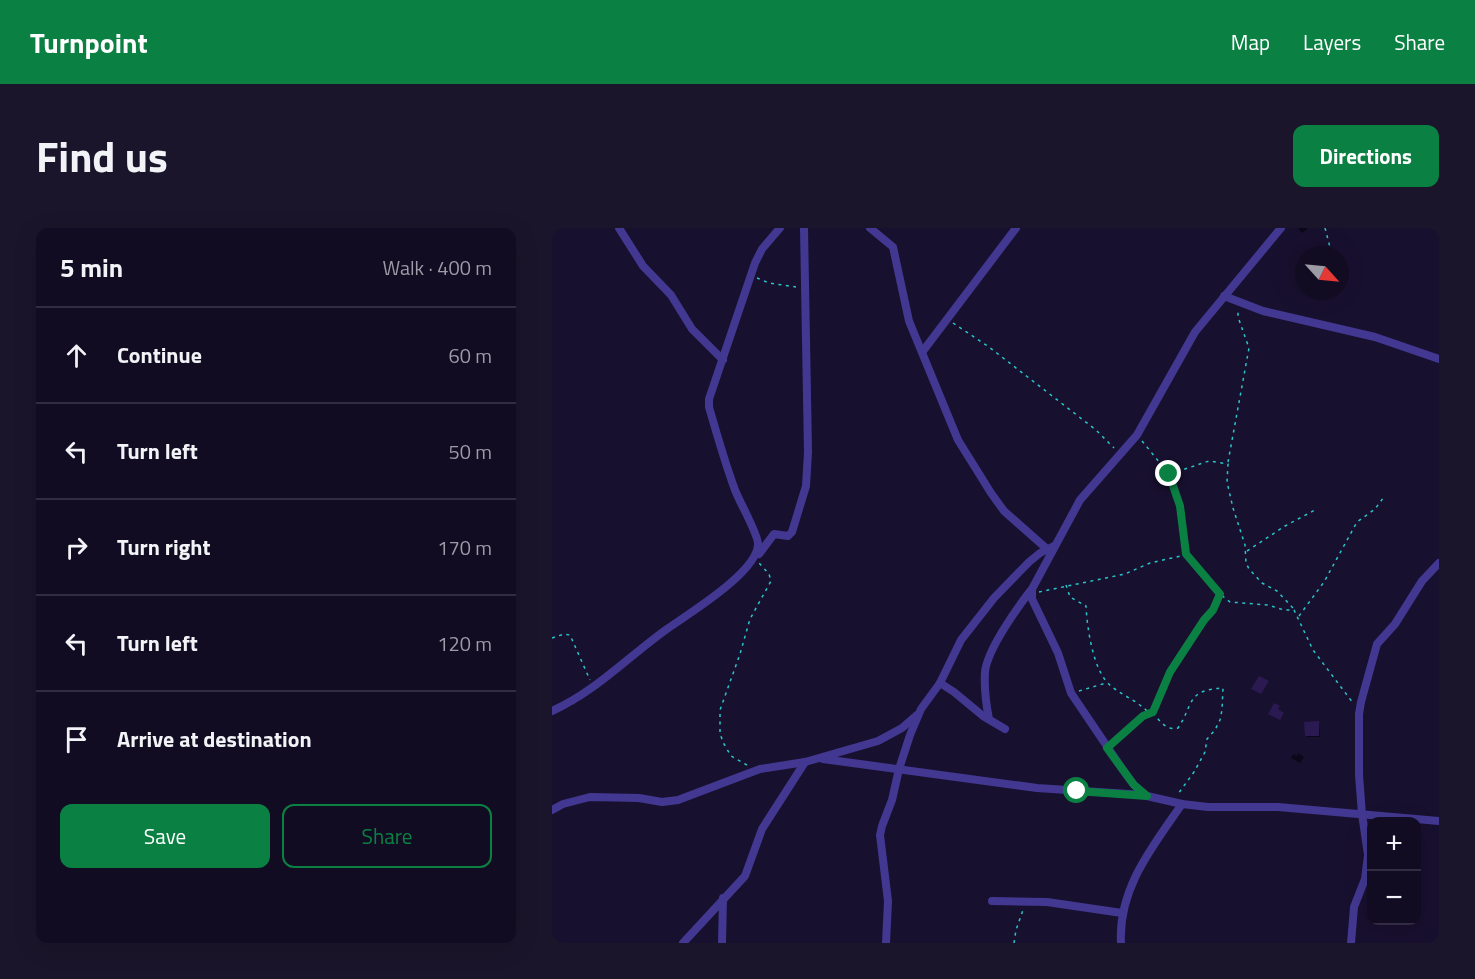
<!DOCTYPE html>
<html lang="en">
<head>
<meta charset="utf-8">
<style>
	body { margin:0; font-family:"Titillium Web",sans-serif; background:#1b152b; color:#f1f3f6 }
	.controls { position:absolute; right:18px; bottom:18px; display:grid; overflow:hidden; border-radius:12px; box-shadow:0 6px 24px #0002 }
	.controls button { width:54px; height:54px; display:grid; place-items:center; padding:0; border:0; border-bottom:2px solid #312c41; background:#120c23; color:#f1f3f6; font:30px sans-serif }
	.compass { position:absolute; left:743px; top:18px; width:54px; height:54px; border-radius:50%; background:#120c23; box-shadow:0 6px 24px #0002; rotate:117deg }
	.stop { position:absolute; width:18px; height:18px; margin:-14px; border:4px solid #0b8043; border-radius:50%; background:#fff }
	.stop.end { background:#0b8043; border-color:#fff; box-shadow:0 2px 6px #0008 }
	.list { margin:0; padding:0; list-style:none }
	h2 { display:flex; justify-content:space-between; align-items:center; height:78px; margin:0; padding:0 24px; font-size:26px }
	h2 small { font-size:20px; font-weight:400; color:#9c9ba6 }
	.list li { display:grid; grid-template-columns:39px 1fr auto; gap:18px; align-items:center; box-sizing:border-box; height:96px; padding:0 24px; border-top:2px solid #312c41 }
	.list b { display:block; font-size:22px; white-space:nowrap }
	.list em { font-size:20px; font-style:normal; color:#9c9ba6 }
	.actions { display:flex; gap:12px; padding:18px 24px }
	.actions a { flex:1; padding:14px 0; border:2px solid #0b8043; border-radius:12px; text-align:center; font-size:21px; color:#0b8043 }
	.actions .main { background:#0b8043; color:#fff }
	.icon { flex:none; width:33px; height:33px; fill:none; stroke:currentColor; stroke-width:2; stroke-linecap:round; stroke-linejoin:round }
	.map { position:relative; flex:none; width:887px; height:715px; overflow:hidden; border-radius:12px }
	header { display:flex; align-items:center; gap:36px; box-sizing:border-box; height:84px; padding:0 30px; background:#0b8043; color:#fff }
	header strong { font-size:28px }
	nav { display:flex; gap:33px; margin-inline-start:auto; font-size:21px }
	.intro { display:flex; align-items:center; justify-content:space-between; box-sizing:border-box; height:144px; padding:0 36px }
	h1 { margin:0; font-size:42px }
	.button { padding:15px 27px; border-radius:12px; background:#0b8043; color:#fff; font-size:21px; font-weight:700 }
	main { display:flex; gap:36px; padding:0 36px }
	aside { flex:1; background:#120c23; border-radius:12px; box-shadow:0 6px 24px #0002 }
	.map>svg:first-child { display:block }
</style>
</head>
<body>
<header>
<strong>Turnpoint</strong>
<nav><a>Map</a><a>Layers</a><a>Share</a></nav>
</header>
<div class="intro"><h1>Find us</h1><a class="button">Directions</a></div>
<main>
<aside>
<h2>5 min<small>Walk · 400 m</small></h2>
<ul class="list">
<li><svg class="icon" aria-label="ahead" viewBox="0 0 24 24"><path d="M12 20V5M6 11l6-6 6 6"/></svg><div><b>Continue</b></div><em>60 m</em></li>
<li><svg class="icon" aria-label="left" viewBox="0 0 24 24"><path d="M17 20v-9H6M10 6l-5 5 5 5"/></svg><div><b>Turn left</b></div><em>50 m</em></li>
<li><svg class="icon" aria-label="right" viewBox="0 0 24 24"><path d="M7 20v-9h11M14 6l5 5-5 5"/></svg><div><b>Turn right</b></div><em>170 m</em></li>
<li><svg class="icon" aria-label="left" viewBox="0 0 24 24"><path d="M17 20v-9H6M10 6l-5 5 5 5"/></svg><div><b>Turn left</b></div><em>120 m</em></li>
<li><svg class="icon" aria-label="arrive" viewBox="0 0 24 24"><path d="M6 21V4h12l-3 4 3 4H6"/></svg><div><b>Arrive at destination</b></div></li>
</ul>
<div class="actions"><a class="main">Save</a><a>Share</a></div>
</aside>
<div class="map">
<svg width="887" height="715" viewBox="0 0 887 715">
	<rect width="100%" height="100%" fill="#18102f"/>
	<g fill="#0007">
		<polygon points="746,0 756,0 750,5"/>
		<polygon points="767,495 768,509 755,509 754,507"/>
		<polygon points="746,525 752,529 748,535 739,530 741,526 745,528"/>
	</g>
	<g fill="#2a1a51">
		<polygon points="707,448 717,453 709,466 699,461"/>
		<polygon points="722,475 728,478 726,481 732,485 728,492 716,486"/>
		<polygon points="767,493 767,508 753,508 752,494"/>
	</g>
	<g fill="none" stroke-linecap="round" stroke-linejoin="round">
		<g stroke="#27c6ca" stroke-width="1.5" stroke-dasharray="3 4.5" stroke-linecap="butt">
			<polyline points="773,0 780,27"/>
			<polyline points="205,50 217,55 244,59"/>
			<polyline points="401,95 437,119 544,202 562,220"/>
			<polyline points="590,213 617,246 628,277 634,326 668,366 678,374 716,377 732,382 742,382 761,422 801,475"/>
			<polyline points="676,234 697,120 686,89 686,81"/>
			<polyline points="618,246 657,233 676,236 675,254 681,280 693,317 694,335 697,341 710,355 725,363 741,380"/>
			<polyline points="695,323 733,298 763,282"/>
			<path d="M514,357L518,369L534,378C535,399 541,444 559,458C571,468 586,473 597,485"/>
			<polyline points="487,364 573,346 598,335 633,327"/>
			<polyline points="747,388 772,354 805,294 823,281 832,269"/>
			<polyline points="0,410 12,406 18,407 38,452"/>
			<polyline points="527,463 554,455"/>
			<path d="M601,485C608,493 614,503 626,500C642,476 634,462 671,460L670,482L668,492L663,502L655,511L653,524L642,544L626,566"/>
			<polyline points="561,515 591,488 601,485 618,444 652,392 661,382 667,367"/>
			<polyline points="195,537 179,528 172,516 168,506 168,482 188,426 198,391 219,353 217,346 207,335"/>
			<polyline points="462,715 464,702 471,682"/>
		</g>
		<g stroke="#423891" stroke-width="8">
			<polyline points="67,0 91,38 119,67 140,101 171,132"/>
			<polyline points="318,0 341,19 357,93 406,212 439,265 452,283 495,321"/>
			<polyline points="729,0 643,104 585,207 528,272 480,361 480,371 506,425 519,465 571,542 582,557 595,568 630,576 656,579 726,579 887,593"/>
			<polyline points="672,68 711,83 823,109 887,131"/>
			<polyline points="371,123 464,0"/>
			<polyline points="207,326 222,306 236,308 240,304 254,258 256,224 252,0"/>
			<polyline points="388,455 402,464 431,488 453,501"/>
			<path d="M0,483C43,464 77,428 115,401C136,386 206,344 206,316C206,306 188,275 183,262C173,235 165,207 157,179V171L203,35L210,21L228,0"/>
			<path d="M437,491C434,476 432,460 433,444C435,422 465,380 479,362"/>
			<polyline points="271,531 485,560 592,567"/>
			<polyline points="0,582 11,576 38,569 87,570 110,574 126,572 208,541 253,534 326,513 350,500 365,487"/>
			<polyline points="440,673 495,674 570,685"/>
			<polyline points="131,715 193,648 210,601 253,534"/>
			<polyline points="170,715 171,670"/>
			<polyline points="334,715 336,673 328,607 330,598 340,572 347,541 358,507 369,481 388,455 409,412 442,370 477,334 488,325 502,318"/>
			<path d="M569,715C566,661 600,619 630,576"/>
			<polyline points="799,715 802,679 813,651 816,627 810,586 807,547 807,486 809,474 825,416 843,396 870,353 887,335"/>
		</g>
	</g>
	<g fill="none" stroke-linecap="round" stroke-linejoin="round">
		<polyline stroke="#0b8043" stroke-width="8" points="525,563 595,568 582,557 555,520 591,488 601,484 618,444 652,392 661,382 668,366 634,326 628,278 617,246"/>
	</g>
</svg>
<div class="controls">
<button>+</button>
<button>−</button>
</div>
<svg class="compass" viewBox="-18 -18 36 36"><path d="M0-13l5 13h-10z" fill="#e53935"/><path d="M0 13l5-13h-10z" fill="#9c9ba6"/></svg>
<div class="stop" style="left:525px;top:563px"></div>
<div class="stop end" style="left:617px;top:246px"></div>
</div>
</main>
</body>
</html>
